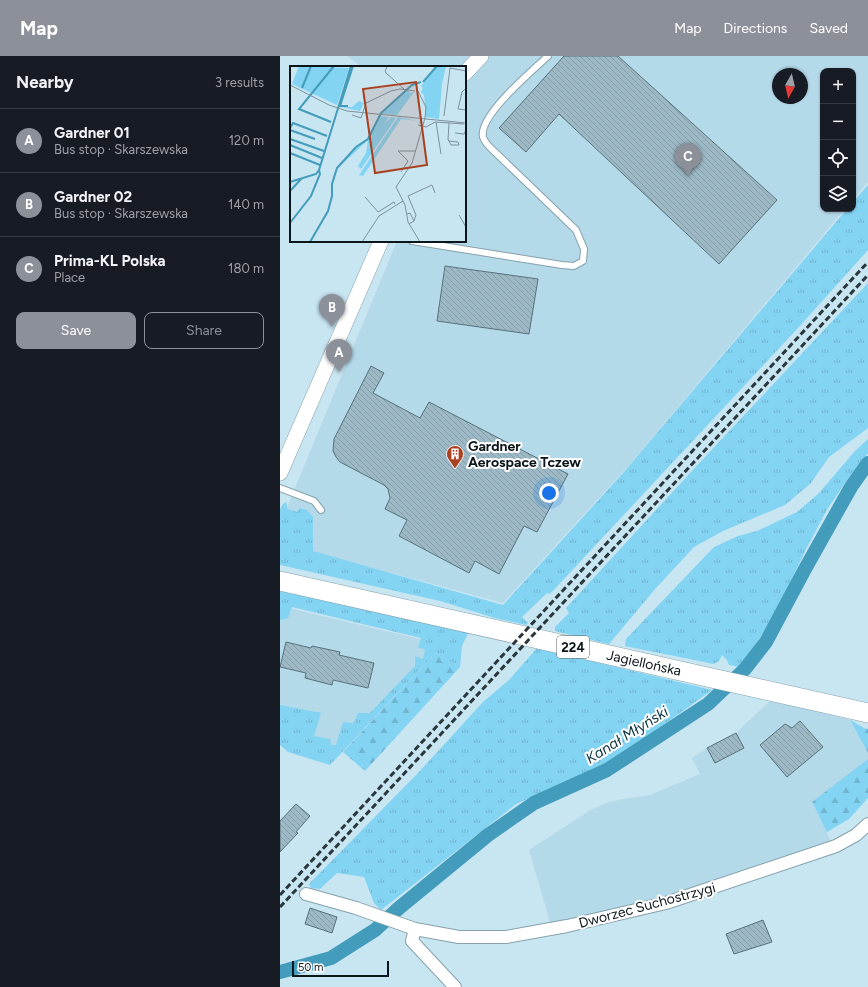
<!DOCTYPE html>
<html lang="en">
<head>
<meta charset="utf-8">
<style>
	body { margin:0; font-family:Figtree,sans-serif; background:#242831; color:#f1f3f6 }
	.controls { position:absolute; right:12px; top:12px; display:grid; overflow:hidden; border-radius:8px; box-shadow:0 1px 3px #0004 }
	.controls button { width:36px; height:36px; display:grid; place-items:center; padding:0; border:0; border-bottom:1px solid #363941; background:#171b24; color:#f1f3f6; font:20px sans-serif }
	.compass { position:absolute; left:492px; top:12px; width:36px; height:36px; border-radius:50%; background:#171b24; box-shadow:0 1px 3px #0004; rotate:188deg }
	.scale { position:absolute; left:12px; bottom:10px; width:97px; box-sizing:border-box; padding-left:4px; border:2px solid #0b161a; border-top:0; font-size:11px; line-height:14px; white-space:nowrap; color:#0b161a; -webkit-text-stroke:3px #fff; paint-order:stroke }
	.you { position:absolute; left:269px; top:437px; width:14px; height:14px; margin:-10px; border:3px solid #fff; border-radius:50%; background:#1a73e8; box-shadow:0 0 0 6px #1a73e833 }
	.badge { display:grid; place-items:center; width:26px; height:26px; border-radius:50%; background:#8c9099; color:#fff; font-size:13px; font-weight:700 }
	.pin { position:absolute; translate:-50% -33px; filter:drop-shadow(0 1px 2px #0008) }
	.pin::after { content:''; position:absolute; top:21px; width:14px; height:12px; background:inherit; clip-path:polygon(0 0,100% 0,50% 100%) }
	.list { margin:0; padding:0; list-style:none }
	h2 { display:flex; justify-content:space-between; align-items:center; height:52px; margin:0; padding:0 16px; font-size:17px }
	h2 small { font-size:13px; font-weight:400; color:#9ea1a6 }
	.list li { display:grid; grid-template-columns:26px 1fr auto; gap:12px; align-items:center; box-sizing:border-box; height:64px; padding:0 16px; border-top:1px solid #363941 }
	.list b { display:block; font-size:15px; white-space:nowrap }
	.list p { margin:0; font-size:13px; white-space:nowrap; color:#9ea1a6 }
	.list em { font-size:13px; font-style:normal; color:#9ea1a6 }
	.actions { display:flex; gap:8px; padding:12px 16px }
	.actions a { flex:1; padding:9px 0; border:1px solid #8c9099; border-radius:8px; text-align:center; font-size:14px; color:#8c9099 }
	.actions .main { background:#8c9099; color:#fff }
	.icon { flex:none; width:22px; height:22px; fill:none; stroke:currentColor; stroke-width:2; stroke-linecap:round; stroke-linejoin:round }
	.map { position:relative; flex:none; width:588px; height:931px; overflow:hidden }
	header { display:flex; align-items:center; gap:24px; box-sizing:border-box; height:56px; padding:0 20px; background:#8c9099; color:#fff }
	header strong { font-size:19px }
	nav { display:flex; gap:22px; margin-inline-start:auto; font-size:14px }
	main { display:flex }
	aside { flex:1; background:#171b24 }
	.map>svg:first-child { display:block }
</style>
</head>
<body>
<header>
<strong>Map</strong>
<nav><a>Map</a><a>Directions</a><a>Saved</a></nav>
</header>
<main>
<aside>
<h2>Nearby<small>3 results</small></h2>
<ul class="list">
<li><span class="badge">A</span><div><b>Gardner 01</b><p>Bus stop · Skarszewska</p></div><em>120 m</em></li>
<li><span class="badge">B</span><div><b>Gardner 02</b><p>Bus stop · Skarszewska</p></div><em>140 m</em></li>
<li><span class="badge">C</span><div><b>Prima-KL Polska</b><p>Place</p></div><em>180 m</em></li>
</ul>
<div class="actions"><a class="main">Save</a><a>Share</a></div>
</aside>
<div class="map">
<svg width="588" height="931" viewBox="0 0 588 931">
	<defs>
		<pattern id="grass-tufts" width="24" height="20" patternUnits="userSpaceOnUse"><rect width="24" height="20" fill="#83d3f2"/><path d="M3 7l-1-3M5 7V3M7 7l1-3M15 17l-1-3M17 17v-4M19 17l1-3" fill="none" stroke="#70b4cf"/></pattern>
		<pattern id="forest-firs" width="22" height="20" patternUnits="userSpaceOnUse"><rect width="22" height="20" fill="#83d3f2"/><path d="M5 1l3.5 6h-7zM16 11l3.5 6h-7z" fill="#70b4cf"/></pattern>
		<pattern id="building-back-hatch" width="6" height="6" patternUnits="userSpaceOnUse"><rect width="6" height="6" fill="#9cb9c5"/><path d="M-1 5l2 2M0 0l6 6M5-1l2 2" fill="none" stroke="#859ea9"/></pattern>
	</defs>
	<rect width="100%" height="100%" fill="#c8e5f2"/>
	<g fill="#b4d9e9" fill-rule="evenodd">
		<path d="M67,0H588V126L573,144V15H543V153H565L350,408L223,547L8,489V449L117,185H185V11H82ZM498,18H522V42H498Z"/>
		<polygon points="0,550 161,588 49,707 0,683"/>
		<polygon points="491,644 570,664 588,697 588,721 570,734 532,747 544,769 553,791 412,839 272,873 249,794 309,755 326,747 343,743 370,739 420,718 412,702 427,692 456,677"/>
	</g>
	<g fill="url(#grass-tufts)">
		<polygon points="588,129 588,194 518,272 270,538 267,537 242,561 248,567 246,569 215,562 160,545 0,509 0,453 3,448 6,446 8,453 17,456 20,452 27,454 33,461 33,495 223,549 343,417 567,153 573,153 573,146"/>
		<polygon points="588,227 588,372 549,401 531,427 505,449 443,475 414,491 376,532 329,588 275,575 275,571 289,557 286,552 410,417"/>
		<polygon points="588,383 588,397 565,427 548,452 525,495 494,561 460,611 449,609 447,604 442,599 439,605 434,608 345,590 346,583 434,491 458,480 477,475 517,456 539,437 575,395"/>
		<polygon points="0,534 189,575 182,590 180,611 155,597 50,709 8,696 0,689 0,649 41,657 34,680 50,683 51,689 56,689 63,666 74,667 78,657 90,657 135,610 135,600 143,603 145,593 138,592 141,582 12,551 8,562 0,564"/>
		<polygon points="257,592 432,634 336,703 236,748 101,854 94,847 84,821 57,817 40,833 31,832 29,828 138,717 203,646 229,624"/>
	</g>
	<g fill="url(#forest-firs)">
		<polygon points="155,597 180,611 85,715 63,696"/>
		<polygon points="570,664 584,672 588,673 588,697"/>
		<polygon points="588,703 588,742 569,763 547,776 532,746"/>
	</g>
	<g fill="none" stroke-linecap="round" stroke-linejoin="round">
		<polyline stroke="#439cbc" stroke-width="14" points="0,916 51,902 95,874 119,852 208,779 254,747 327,714 428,648 465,613 486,586 525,513 571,431 588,407"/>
	</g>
	<g fill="url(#building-back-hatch)" stroke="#57727c">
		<polygon points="284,0 338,0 497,144 439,208 279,58 246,96 219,72"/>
		<polygon points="165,210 258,223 249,278 157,265"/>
		<polygon points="91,310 104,317 93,337 140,362 149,346 288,418 257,476 244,470 219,518 195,505 189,517 119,480 127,464 105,453 110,442 108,433 104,429 60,406 56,401 53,395 54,383"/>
		<polygon points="6,586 31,592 32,590 60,596 59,599 94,607 88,632 53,624 52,629 25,622 26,617 0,611"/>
		<polygon points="520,665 543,691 507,721 480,689 505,668 512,672"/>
		<polygon points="456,677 464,692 435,707 427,692"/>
		<polygon points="16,748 30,760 16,776 18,777 0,796 0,765"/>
		<polygon points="30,852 57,861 52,877 25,868"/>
		<polygon points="483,864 492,886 454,898 446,878"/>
	</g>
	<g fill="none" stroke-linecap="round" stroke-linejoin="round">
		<defs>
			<g id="service">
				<path d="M132,185L282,209L294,210L303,205L304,193L296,174L217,98C212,93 205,88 203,81C198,60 253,14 268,0"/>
				<polyline points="0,432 34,445 41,454"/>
			</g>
			<g id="minor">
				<polyline points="26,838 76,852 135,873 179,881 226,881 287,870 386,847 556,790 576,779 588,768"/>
				<polyline points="135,873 132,885 175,931"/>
			</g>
			<g id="tertiary">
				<polyline points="185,17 201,0"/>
				<polyline points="0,417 101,185"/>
			</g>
			<g id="primary">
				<path id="s1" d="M0,525L588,657"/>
			</g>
		</defs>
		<use href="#service" stroke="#85a1ac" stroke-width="8"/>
		<use href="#minor" stroke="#85a1ac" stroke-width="14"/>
		<use href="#tertiary" stroke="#85a1ac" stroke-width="16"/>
		<use href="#primary" stroke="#85a1ac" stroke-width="20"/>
		<use href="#service" stroke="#fff" stroke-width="6"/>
		<use href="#minor" stroke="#fff" stroke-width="12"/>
		<use href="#tertiary" stroke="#fff" stroke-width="15"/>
		<use href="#primary" stroke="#fff" stroke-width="19"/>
		<g stroke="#29373d" stroke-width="3" stroke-dasharray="6 3" stroke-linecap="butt">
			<polyline points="0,839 588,206"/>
			<polyline points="0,851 588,219"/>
		</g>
	</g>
	<defs>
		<symbol id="building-pin" viewBox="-11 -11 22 30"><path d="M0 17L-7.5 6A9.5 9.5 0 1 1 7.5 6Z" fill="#a94121" stroke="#fff"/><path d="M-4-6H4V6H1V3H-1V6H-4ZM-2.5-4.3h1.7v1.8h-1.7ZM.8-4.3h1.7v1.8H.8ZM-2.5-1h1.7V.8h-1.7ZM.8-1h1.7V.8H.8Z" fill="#fff"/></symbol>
	</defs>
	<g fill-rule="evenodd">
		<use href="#building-pin" x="165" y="388" width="20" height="27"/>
	</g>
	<g text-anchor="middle" stroke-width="4" stroke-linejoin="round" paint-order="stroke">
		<rect fill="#fff" stroke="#545c5f" stroke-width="1" x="277" y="580" width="32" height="22" rx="3"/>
		<g font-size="13" font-weight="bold" fill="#0b161a">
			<text x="293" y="596">224</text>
		</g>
		<g font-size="14" font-weight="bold" fill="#0b161a" stroke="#fff" text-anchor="start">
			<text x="188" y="395">Gardner<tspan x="188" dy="16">Aerospace Tczew</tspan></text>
		</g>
		<g font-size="14" fill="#0b161a" stroke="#fff">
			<text dy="5" stroke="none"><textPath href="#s1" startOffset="373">Jagiellońska</textPath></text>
			<text transform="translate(367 849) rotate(-15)" y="5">Dworzec Suchostrzygi</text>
		</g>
		<g font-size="15" font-style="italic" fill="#093341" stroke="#fff">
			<text transform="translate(347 679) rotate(-32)" y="5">Kanał Młyński</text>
		</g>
	</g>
	<g transform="translate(10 10)">
		<rect width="176" height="176" fill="#c8e5f2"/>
		<path d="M9,0L59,2L47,39L2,18ZM148,0H156L152,18L149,53L136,51L134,29L131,26L133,22L131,20ZM118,24L120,27L124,26L107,49L91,48ZM89,50L99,51L92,61L47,103L67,81L79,72ZM101,51L106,52L71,103L68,100L76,87L78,75ZM108,51L133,56L131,59L128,55L111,53L73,110L69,109Z" fill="#83d3f2"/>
		<path d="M69,35L74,37L70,45L51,41H62Z" fill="#83d3f2"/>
		<path fill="none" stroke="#439cbc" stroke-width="2" d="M133,16L147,0M12,22L21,0M58,40H50L63,0M41,56L9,43L44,0M0,62L3,57L37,70M0,64L25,73M0,73L34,85M0,79L32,92M0,87L30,99M0,116L26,108L29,104L61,0M0,125L12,112M0,157L21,130L30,108L29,104M20,176L38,145L42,130V118L47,102L66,81L78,73L91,47L122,19L131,16"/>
		<path fill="none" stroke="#7c929c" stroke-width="1" d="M97,0L95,6L114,23M0,19L39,39L57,45L176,57M176,22L172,26L168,43L176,44M128,25L136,41L135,52L122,97L106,121L115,139L118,156L130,176M62,49L71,52L76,37L101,25L110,23L125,25M154,50L160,2L176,5M146,56L151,88M128,59L136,61L145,56L174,58M165,67L174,68L176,64M159,75L168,76L169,79H161L159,75L158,74L159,57M111,106L118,95L108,85H126M75,131L88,146L104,136L105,138M117,148L120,147L124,155L119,158M169,149L176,161M124,155L126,149L118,130L142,119L145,127M72,176L89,150L113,135"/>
		<path fill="#a94121" fill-opacity="0.15" stroke="#a94121" stroke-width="2" d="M126,16L137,99L85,107L73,23Z"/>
		<rect width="176" height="176" fill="none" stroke="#0b161a" stroke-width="2"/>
	</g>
</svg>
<div class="controls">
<button>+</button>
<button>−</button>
<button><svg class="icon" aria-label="locate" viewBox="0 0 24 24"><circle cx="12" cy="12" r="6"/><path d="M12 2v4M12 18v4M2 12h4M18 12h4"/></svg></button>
<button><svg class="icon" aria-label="layers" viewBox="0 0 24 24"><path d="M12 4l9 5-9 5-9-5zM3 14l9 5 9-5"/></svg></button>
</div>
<svg class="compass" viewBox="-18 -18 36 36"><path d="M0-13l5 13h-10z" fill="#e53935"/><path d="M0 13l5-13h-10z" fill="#9ea1a6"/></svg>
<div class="scale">50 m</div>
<div class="you"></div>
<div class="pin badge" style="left:59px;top:316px">A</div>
<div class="pin badge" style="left:52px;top:271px">B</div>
<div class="pin badge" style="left:408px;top:120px">C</div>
</div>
</main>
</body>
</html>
